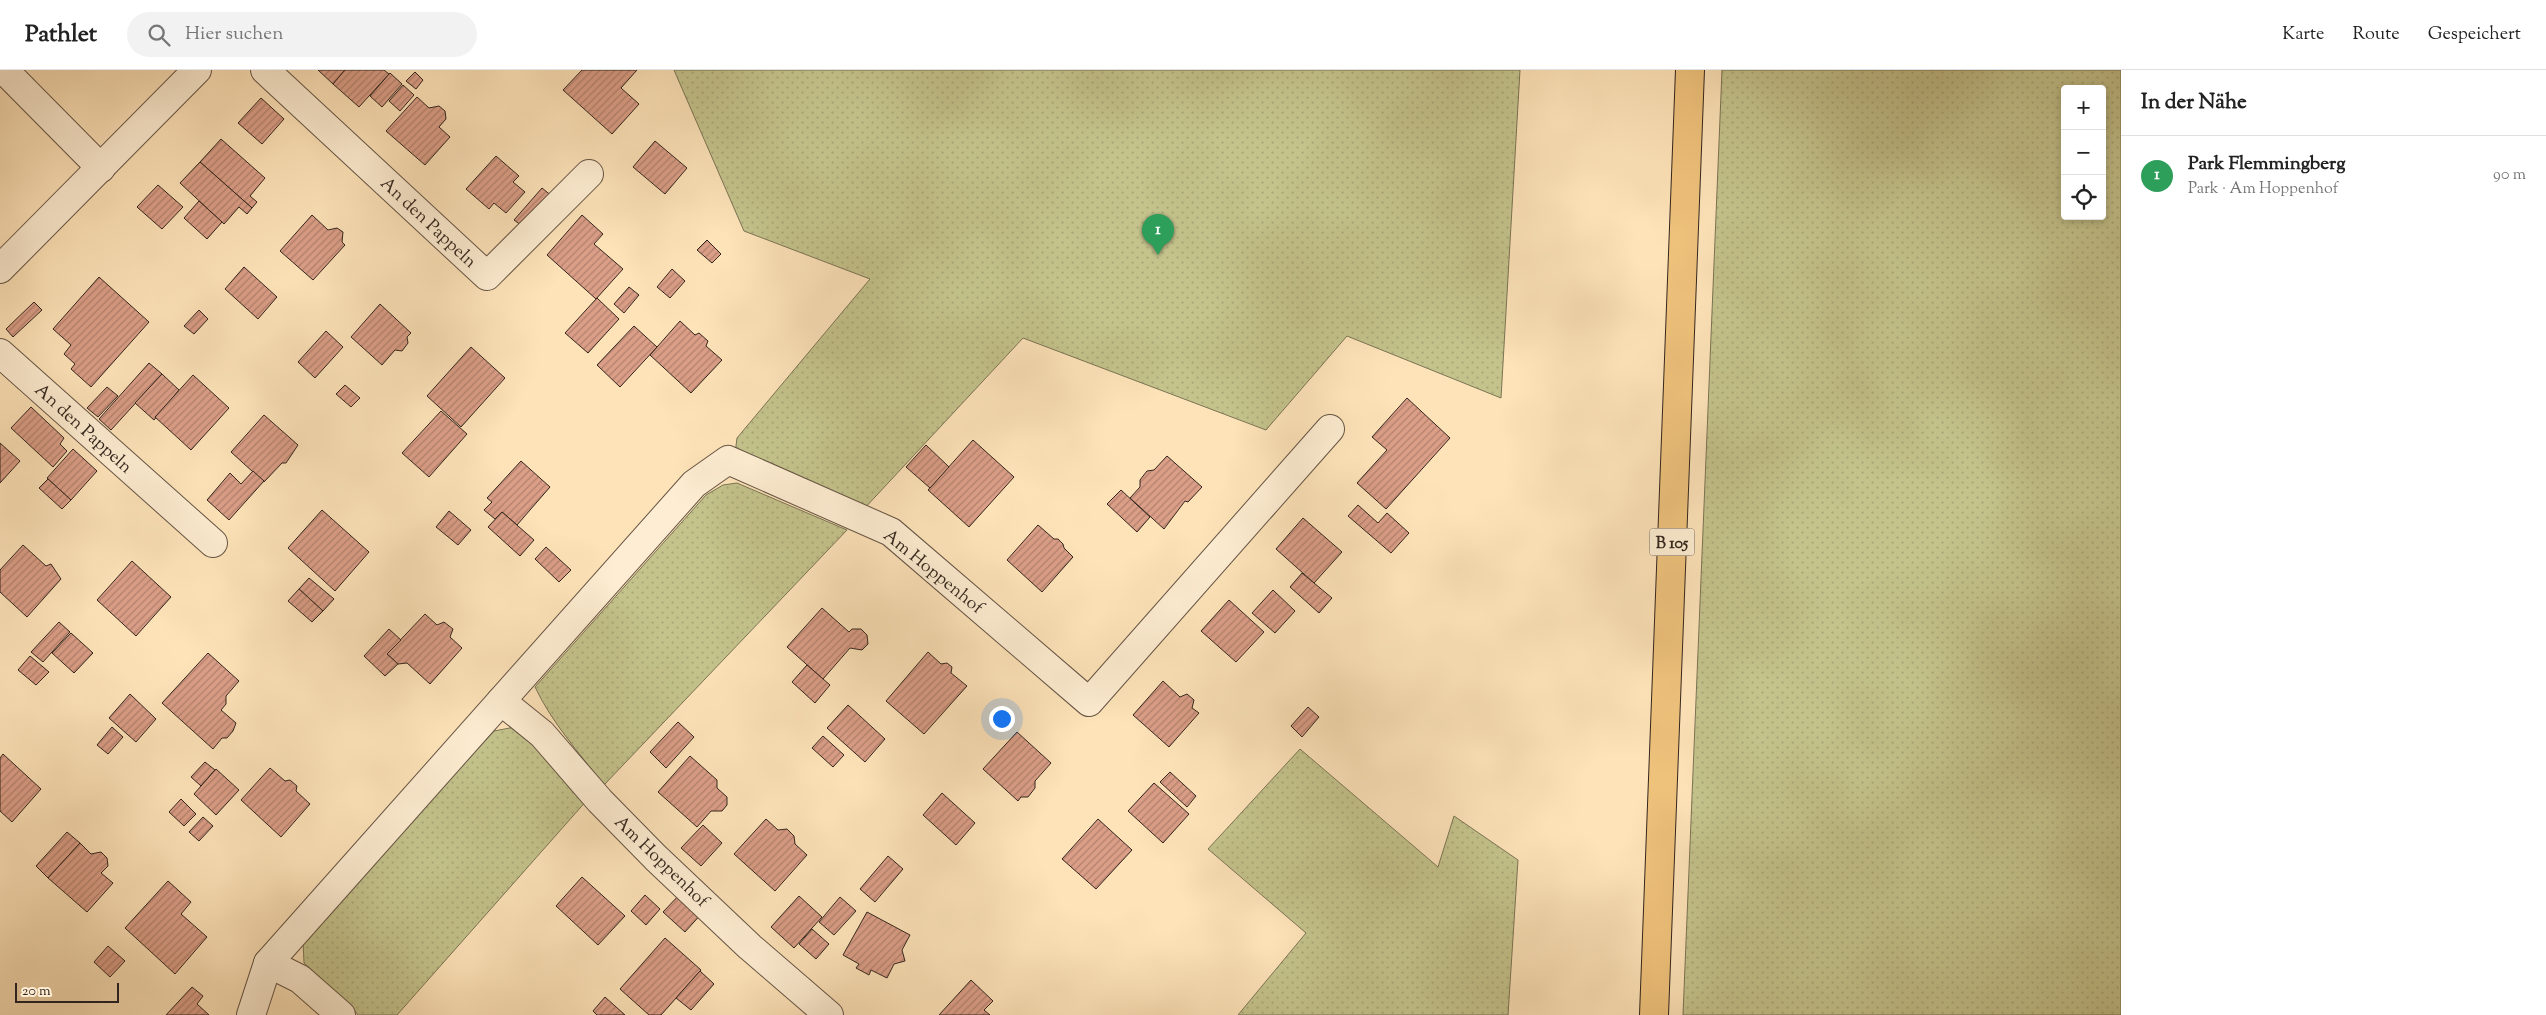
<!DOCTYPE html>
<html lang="de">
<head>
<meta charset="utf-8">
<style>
	body { margin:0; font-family:"Sorts Mill Goudy",serif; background:#f2f2f2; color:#222 }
	.controls { position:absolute; right:15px; top:15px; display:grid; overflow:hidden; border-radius:5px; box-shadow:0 2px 8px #0003 }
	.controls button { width:45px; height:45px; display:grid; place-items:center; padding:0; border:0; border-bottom:1px solid #e0e0e0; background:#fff; color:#222; font:25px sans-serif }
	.scale { position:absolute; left:15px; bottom:12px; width:104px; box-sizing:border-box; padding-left:5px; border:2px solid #32251d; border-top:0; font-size:14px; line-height:18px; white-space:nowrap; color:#32251d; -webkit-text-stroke:4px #feedd2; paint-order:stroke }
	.you { position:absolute; left:1001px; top:648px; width:18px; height:18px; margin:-12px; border:4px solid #fff; border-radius:50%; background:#1a73e8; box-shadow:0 0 0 8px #1a73e833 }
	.badge { display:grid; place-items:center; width:32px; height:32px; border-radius:50%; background:#8f2418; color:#fff; font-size:16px; font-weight:700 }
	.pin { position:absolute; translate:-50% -41px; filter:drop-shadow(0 1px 2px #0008) }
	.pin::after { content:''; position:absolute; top:26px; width:18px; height:15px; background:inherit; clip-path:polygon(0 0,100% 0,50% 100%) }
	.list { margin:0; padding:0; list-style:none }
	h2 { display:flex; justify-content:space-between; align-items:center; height:65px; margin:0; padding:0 20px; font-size:21px }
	h2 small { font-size:16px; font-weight:400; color:#767676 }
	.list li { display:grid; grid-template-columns:32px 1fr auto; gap:15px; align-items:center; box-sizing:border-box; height:80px; padding:0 20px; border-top:1px solid #e0e0e0 }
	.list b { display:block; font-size:19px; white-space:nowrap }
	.list p { margin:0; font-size:16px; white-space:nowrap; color:#767676 }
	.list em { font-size:16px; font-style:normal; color:#767676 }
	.icon { flex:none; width:28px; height:28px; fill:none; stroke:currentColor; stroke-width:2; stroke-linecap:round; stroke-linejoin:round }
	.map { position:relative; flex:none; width:2121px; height:945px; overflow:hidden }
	header { display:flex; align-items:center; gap:30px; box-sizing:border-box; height:70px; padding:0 25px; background:#fff; border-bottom:1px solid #e0e0e0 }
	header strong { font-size:24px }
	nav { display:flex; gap:28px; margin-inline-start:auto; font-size:18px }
	.search { width:350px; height:45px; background:#f2f2f2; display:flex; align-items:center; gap:12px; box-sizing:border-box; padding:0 18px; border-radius:28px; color:#767676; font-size:19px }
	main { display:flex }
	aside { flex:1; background:#fff }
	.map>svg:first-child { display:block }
</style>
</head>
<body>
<header>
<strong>Pathlet</strong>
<div class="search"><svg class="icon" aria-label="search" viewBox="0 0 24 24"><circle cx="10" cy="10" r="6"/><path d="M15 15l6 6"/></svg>Hier suchen</div>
<nav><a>Karte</a><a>Route</a><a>Gespeichert</a></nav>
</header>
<main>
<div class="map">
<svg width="2121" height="945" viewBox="0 0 2121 945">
	<defs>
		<pattern id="grass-dots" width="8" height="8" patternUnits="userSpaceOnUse" patternTransform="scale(1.25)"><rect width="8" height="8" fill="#c4c38c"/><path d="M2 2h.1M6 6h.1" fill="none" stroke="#a9a778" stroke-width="1.8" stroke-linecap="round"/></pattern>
		<pattern id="building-hatch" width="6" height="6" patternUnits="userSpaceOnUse" patternTransform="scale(1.25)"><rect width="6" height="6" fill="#db9e87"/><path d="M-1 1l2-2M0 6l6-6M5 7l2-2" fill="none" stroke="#b2816e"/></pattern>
	</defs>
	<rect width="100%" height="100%" fill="#fee3b9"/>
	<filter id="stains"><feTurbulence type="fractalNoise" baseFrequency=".004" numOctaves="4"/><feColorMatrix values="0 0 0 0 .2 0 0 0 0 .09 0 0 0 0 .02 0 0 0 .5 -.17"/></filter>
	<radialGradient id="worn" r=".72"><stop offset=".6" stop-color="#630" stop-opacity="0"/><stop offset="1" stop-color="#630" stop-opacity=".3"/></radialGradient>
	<g fill="url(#grass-dots)" stroke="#7b7454" fill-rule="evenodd">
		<polygon points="674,0 1520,0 1501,328 1347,266 1266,360 1023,268 862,441 735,384 737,368 870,209 744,161"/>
		<path d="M1722,0H2121V945H1683ZM2065,19H2102V146H2065Z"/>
		<path d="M737,413L847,460L604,715C580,684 552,653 535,617L706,425L723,415Z"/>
		<polygon points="515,657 528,662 588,729 397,945 358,945 351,936 304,893 303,870 494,661"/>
		<polygon points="1300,679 1438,797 1454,746 1518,790 1508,945 1238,945 1306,863 1208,779"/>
	</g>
	<g fill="url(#building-hatch)" stroke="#32251d">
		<polygon points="318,0 345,0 333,14"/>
		<polygon points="345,0 384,0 389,4 359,37 333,14"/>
		<polygon points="582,0 637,0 621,18 639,34 612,64 563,20"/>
		<polygon points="415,2 423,10 416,19 406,11"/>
		<polygon points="390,3 402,14 382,37 370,26"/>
		<polygon points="403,15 414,25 400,41 389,31"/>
		<polygon points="417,27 429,38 439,36 445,41 446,49 439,57 450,67 425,95 386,61"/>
		<polygon points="261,28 284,49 262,74 238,53"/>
		<polygon points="221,69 265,108 250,126 257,132 252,138 200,92"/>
		<polygon points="655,71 687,98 665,124 633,97"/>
		<polygon points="496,86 519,106 513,112 525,122 506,143 494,133 489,139 466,119"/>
		<polygon points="200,92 252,138 247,144 239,137 224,154 180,113"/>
		<polygon points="158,115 183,137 162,159 137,137"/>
		<polygon points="542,118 553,127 525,158 514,150"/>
		<polygon points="199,131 222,152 207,169 184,148"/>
		<polygon points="312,145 328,160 337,158 343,162 342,172 345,175 313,210 280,181"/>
		<polygon points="582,145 603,164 594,174 623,199 596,229 547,185"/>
		<polygon points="707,170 721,184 712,193 697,180"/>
		<polygon points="244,197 277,227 258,249 225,219"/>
		<polygon points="672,199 685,211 670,228 657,217"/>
		<polygon points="99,207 149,252 91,317 71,299 75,294 64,284 71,275 53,259"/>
		<polygon points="629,217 639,225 624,243 614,234"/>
		<polygon points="597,228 619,249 588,283 565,263"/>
		<polygon points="34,232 42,240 13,267 6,259"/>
		<polygon points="380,234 411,263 407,267 408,273 402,281 395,280 382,295 351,267"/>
		<polygon points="199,240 208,249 194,264 184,256"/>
		<polygon points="680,251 695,265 699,263 708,271 706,276 722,290 691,323 650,285"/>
		<polygon points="634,256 657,277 620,317 597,295"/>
		<polygon points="326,261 343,277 315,308 298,292"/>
		<polygon points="471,277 505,308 461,357 427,326"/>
		<polygon points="149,293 162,304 111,360 99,349"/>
		<polygon points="162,304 179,320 154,350 135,333"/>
		<polygon points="193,305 229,338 191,380 155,347"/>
		<polygon points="345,315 360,328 351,337 336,324"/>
		<polygon points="107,317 118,326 98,347 87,338"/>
		<polygon points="1407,328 1450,368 1386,439 1357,413 1387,380 1372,367"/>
		<polygon points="31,337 64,368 60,374 67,381 53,397 11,358"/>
		<polygon points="441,341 467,364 429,407 402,383"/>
		<polygon points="264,345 298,375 286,393 282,393 264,412 231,382"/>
		<polygon points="973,370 1014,407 969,457 928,420"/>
		<polygon points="0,373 20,391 0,413"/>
		<polygon points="926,375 949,397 930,418 906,397"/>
		<polygon points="73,379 97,401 71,430 47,408"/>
		<polygon points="1167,386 1202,417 1188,432 1185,431 1164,459 1130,428 1140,417 1140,410 1147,401 1154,400"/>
		<polygon points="521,391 550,417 517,455 502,442 495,449 484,440 492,432 487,428"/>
		<polygon points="253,401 264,411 229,450 207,430 230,403 241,414"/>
		<polygon points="48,409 71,430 62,439 39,418"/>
		<polygon points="1121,420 1150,447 1137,462 1107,434"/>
		<polygon points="1358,435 1378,453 1387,443 1409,463 1391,483 1348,446"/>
		<polygon points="322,440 369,482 335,521 288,478"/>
		<polygon points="449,441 471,460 458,475 436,457"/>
		<polygon points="502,442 534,470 520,486 488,457"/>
		<polygon points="1303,448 1342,482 1314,513 1276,479"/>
		<polygon points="1038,455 1054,469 1058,469 1063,474 1064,478 1073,487 1042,522 1007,490"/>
		<polygon points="23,475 46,496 51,494 61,509 27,547 0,522 0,500"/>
		<polygon points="546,477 571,500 559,512 535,489"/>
		<polygon points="132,491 171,527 136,566 97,530"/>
		<polygon points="1302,503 1332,528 1319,543 1290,517"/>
		<polygon points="309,508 334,529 323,541 299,519"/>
		<polygon points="299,519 323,541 312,552 288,531"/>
		<polygon points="1273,520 1295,541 1275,563 1252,543"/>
		<polygon points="1229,530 1264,562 1236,592 1201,561"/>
		<polygon points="822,538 849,562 852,559 861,559 867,565 868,574 862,580 850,578 823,609 787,577"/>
		<polygon points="425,544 437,555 444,552 453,559 450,567 462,578 430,614 407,593 398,594 387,584"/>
		<polygon points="59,552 70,562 43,592 31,582"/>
		<polygon points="389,559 401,570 387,584 398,594 385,606 364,586"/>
		<polygon points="71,563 93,583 74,603 52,583"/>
		<polygon points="928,582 941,594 947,593 952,597 951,603 967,616 924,664 886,631"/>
		<polygon points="208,583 239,611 226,626 226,634 221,640 236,653 233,661 227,668 222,668 213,679 162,633"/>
		<polygon points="30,586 49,602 36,615 18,600"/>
		<polygon points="807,595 830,615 815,633 792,612"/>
		<polygon points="1163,611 1180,627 1187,624 1194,630 1192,638 1199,643 1169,677 1133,645"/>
		<polygon points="130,624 156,649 136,672 109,648"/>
		<polygon points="848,635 885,669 865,692 827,658"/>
		<polygon points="1308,637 1319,647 1302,667 1291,656"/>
		<polygon points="678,652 694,667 666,698 650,682"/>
		<polygon points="112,657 123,667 108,684 97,675"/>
		<polygon points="1017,662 1051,693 1035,711 1035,718 1028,727 1021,727 1018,731 983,699"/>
		<polygon points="823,666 844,685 833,697 812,678"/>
		<polygon points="3,684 41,719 12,752 0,741 0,688"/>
		<polygon points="690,686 717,710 717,718 727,727 727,735 722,741 711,741 697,757 658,722"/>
		<polygon points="205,692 215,700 201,716 191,707"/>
		<polygon points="270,698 285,711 290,710 297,716 296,721 310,734 281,767 241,730"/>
		<polygon points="216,699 239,720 216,745 194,724"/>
		<polygon points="1170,702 1196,726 1187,737 1160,712"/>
		<polygon points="1154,713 1189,744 1163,773 1128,741"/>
		<polygon points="942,723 975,753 956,775 923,745"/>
		<polygon points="181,729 196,744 184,756 169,742"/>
		<polygon points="203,747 213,756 199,771 189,762"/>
		<polygon points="766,749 778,760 787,759 794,766 795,774 807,785 775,821 734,784"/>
		<polygon points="1098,749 1132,780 1096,819 1062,789"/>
		<polygon points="703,755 722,773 701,796 681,778"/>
		<polygon points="67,762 80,773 48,808 36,796"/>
		<polygon points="80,773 91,784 101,782 107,788 108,796 101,803 113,813 87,842 48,808"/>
		<polygon points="888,786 903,799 875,832 860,819"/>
		<polygon points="582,807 625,846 598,875 556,836"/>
		<polygon points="168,811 191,832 181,844 207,867 175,904 125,858"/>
		<polygon points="681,823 703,842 685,862 663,842"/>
		<polygon points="645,825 660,839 646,855 631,841"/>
		<polygon points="799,826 822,847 794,878 771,857"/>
		<polygon points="840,827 856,841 834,865 819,852"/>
		<polygon points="867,842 910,865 902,880 905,891 894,894 887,908 871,900 869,905 856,898 859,894 843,885"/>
		<polygon points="812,859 829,874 816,889 799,874"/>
		<polygon points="665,868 701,900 661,945 649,945 620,919"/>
		<polygon points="108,876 125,891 110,907 94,892"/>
		<polygon points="700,901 714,914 691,940 676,928"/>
		<polygon points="971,910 993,931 984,940 990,945 939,945"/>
		<polygon points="192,917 203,926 197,934 209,945 166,945"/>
		<polygon points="605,927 625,945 597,945 593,941"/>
	</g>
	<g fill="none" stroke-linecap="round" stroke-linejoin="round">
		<defs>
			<g id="street">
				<polyline points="4,0 101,98"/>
				<polyline points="265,0 487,206 589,104"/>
				<polyline points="0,199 197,0"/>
				<polyline points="0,283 213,473"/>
				<polyline points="501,631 542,664 600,731 656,788 750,877 829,945"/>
				<polyline points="268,893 300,909 341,945"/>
				<polyline points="251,945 268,893 694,414 728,390 891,462 1089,632 1330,359"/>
			</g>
			<polyline id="highway" points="1654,945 1690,0"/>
		</defs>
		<use href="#street" stroke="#655444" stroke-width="30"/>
		<use href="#highway" stroke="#32251d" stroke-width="30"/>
		<use href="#street" stroke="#feedd2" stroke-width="28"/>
		<use href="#highway" stroke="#efc27c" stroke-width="28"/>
	</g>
	<g text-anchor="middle" stroke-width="5" stroke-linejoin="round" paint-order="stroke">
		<rect fill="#feedd2" stroke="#6f6153" stroke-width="1" x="1649.5" y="458.5" width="45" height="27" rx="4"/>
		<g font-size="16" font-weight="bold" fill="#32251d">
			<text x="1672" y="478">B 105</text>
		</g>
		<g font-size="18" fill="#32251d" stroke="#feedd2">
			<text transform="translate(429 152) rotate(43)" y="6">An den Pappeln</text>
			<text transform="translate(84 358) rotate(42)" y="6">An den Pappeln</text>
			<text transform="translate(934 501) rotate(39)" y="6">Am Hoppenhof</text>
			<text transform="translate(662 791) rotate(44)" y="6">Am Hoppenhof</text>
		</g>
	</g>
	<rect width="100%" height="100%" filter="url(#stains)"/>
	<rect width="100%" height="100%" fill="url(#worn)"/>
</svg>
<div class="controls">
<button>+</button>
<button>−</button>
<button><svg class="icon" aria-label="locate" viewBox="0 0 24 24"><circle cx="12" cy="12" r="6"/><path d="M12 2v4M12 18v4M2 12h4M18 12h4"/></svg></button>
</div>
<div class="scale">20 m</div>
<div class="you"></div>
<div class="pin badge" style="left:1158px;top:185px;background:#2e9e5b">1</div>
</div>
<aside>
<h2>In der Nähe<small></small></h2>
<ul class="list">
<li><span class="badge" style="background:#2e9e5b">1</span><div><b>Park Flemmingberg</b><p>Park · Am Hoppenhof</p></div><em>90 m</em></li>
</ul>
</aside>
</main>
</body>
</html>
